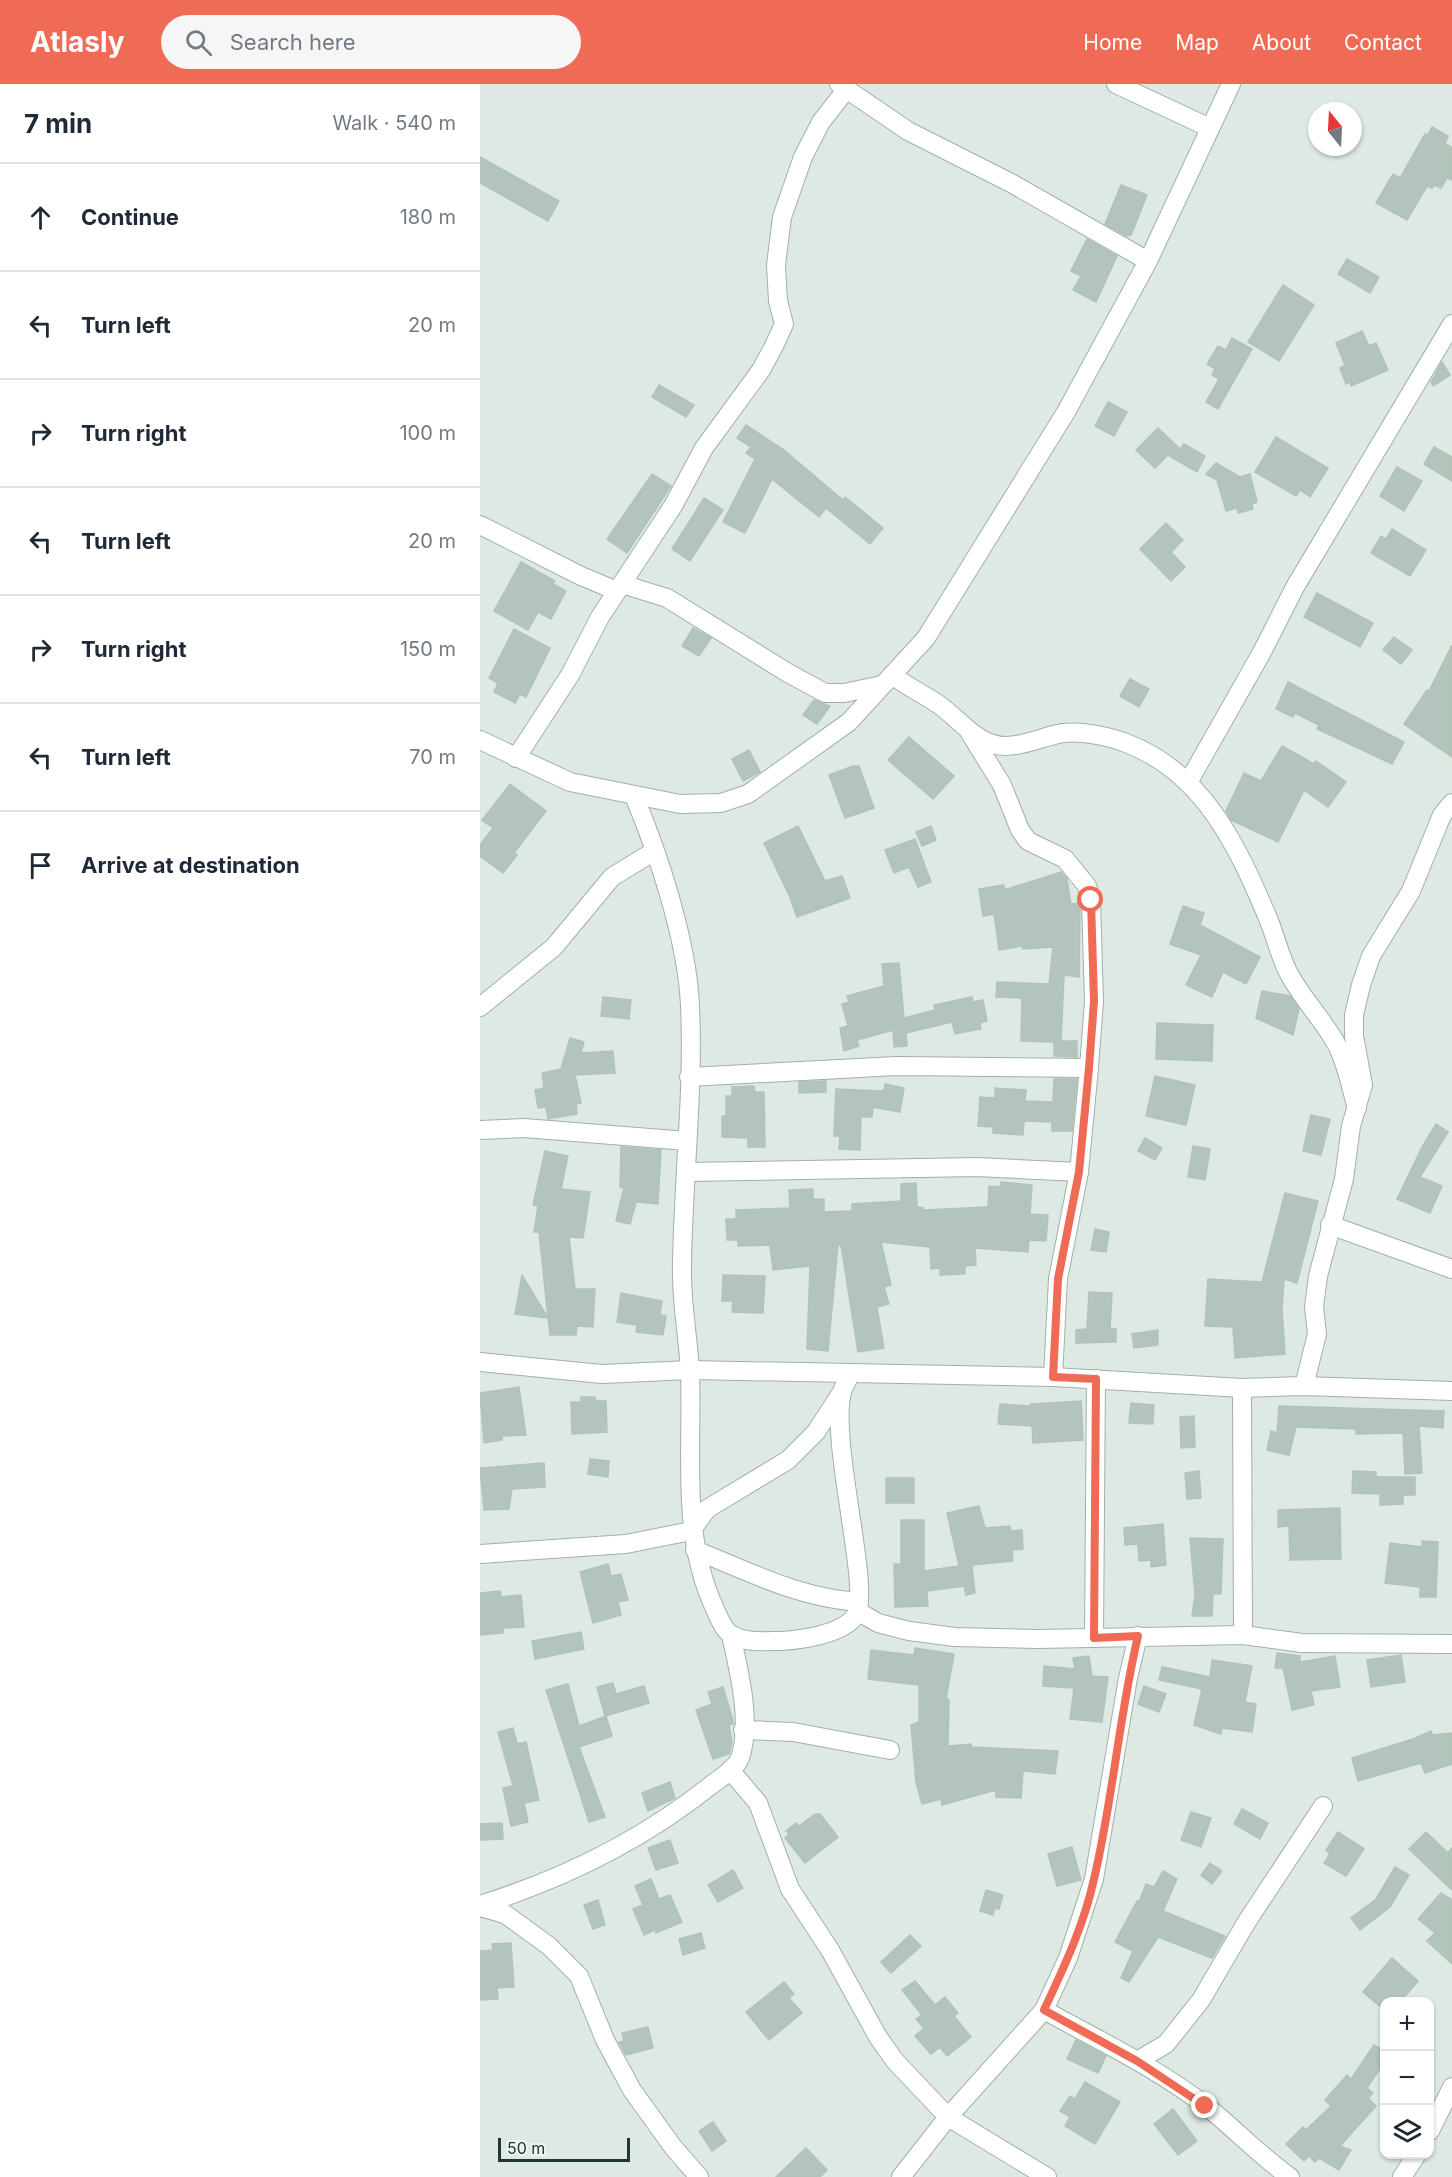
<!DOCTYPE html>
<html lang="en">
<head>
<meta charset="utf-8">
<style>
	body { margin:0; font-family:Inter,sans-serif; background:#f6f6f7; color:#1f2937 }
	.controls { position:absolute; right:18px; bottom:18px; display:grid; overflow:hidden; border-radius:12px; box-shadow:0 2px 4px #0004 }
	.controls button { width:54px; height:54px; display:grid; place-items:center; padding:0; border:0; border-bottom:2px solid #e0e1e3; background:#fff; color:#1f2937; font:30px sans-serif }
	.compass { position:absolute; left:828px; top:18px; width:54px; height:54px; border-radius:50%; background:#fff; box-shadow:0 2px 4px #0004; rotate:342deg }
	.scale { position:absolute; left:18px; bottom:15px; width:132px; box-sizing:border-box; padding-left:6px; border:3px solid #20382f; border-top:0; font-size:16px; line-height:21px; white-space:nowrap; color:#20382f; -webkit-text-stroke:4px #eef6f1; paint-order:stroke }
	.stop { position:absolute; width:18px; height:18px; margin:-14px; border:4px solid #ef6b56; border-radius:50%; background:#fff }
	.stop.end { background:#ef6b56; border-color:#fff; box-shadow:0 2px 6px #0008 }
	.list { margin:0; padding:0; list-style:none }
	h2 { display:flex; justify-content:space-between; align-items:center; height:78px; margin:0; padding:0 24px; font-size:26px }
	h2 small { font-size:20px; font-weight:400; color:#747a83 }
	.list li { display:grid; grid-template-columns:39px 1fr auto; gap:18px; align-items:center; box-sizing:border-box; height:108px; padding:0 24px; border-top:2px solid #e0e1e3 }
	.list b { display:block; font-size:22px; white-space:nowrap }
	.list em { font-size:20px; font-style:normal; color:#747a83 }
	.icon { flex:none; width:33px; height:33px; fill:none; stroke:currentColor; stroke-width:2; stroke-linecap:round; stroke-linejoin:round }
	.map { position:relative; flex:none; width:972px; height:2093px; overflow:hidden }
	header { display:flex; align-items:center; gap:36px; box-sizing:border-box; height:84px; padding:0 30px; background:#ef6b56; color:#fff }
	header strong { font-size:28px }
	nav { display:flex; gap:33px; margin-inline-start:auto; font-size:21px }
	.search { width:420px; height:54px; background:#f6f6f7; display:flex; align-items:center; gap:15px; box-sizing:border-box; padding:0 21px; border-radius:33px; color:#747a83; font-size:22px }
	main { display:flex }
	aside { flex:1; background:#fff }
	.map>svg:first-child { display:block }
</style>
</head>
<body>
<header>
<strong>Atlasly</strong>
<div class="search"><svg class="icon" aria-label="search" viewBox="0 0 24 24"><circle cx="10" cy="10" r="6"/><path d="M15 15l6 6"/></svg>Search here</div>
<nav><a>Home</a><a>Map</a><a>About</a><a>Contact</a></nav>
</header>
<main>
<aside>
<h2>7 min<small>Walk · 540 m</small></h2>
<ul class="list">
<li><svg class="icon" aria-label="ahead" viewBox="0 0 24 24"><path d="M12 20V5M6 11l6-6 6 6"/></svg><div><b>Continue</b></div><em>180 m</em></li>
<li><svg class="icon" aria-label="left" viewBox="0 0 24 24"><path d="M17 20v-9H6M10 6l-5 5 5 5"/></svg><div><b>Turn left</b></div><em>20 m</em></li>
<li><svg class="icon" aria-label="right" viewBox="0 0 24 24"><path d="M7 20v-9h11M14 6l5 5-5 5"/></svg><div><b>Turn right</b></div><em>100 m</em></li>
<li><svg class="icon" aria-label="left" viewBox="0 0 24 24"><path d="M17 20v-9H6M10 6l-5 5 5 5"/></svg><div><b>Turn left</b></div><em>20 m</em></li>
<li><svg class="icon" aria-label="right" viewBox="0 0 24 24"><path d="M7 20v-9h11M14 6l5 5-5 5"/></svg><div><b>Turn right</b></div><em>150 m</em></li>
<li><svg class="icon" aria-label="left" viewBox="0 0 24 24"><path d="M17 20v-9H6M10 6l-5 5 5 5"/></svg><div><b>Turn left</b></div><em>70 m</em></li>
<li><svg class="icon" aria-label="arrive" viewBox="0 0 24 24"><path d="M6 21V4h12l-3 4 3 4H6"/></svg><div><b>Arrive at destination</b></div></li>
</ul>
</aside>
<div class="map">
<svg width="972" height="2093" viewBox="0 0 972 2093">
	<rect width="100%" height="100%" fill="#dee9e3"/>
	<g fill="#b3c4bc" stroke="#b1c3b9" stroke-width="1.5">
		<polygon points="952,43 968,52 965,59 972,64 972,96 967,94 961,104 954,101 952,104 947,102 927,136 896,119 913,90 920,94 945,50 948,51"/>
		<polygon points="0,73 79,117 68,137 0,99"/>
		<polygon points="641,101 667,111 651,151 647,152 625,140"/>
		<polygon points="607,155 637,172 616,218 593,206 601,192 591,187"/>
		<polygon points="867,175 899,193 890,209 858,190"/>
		<polygon points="803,201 834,221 799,277 768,258"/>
		<polygon points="882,247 889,262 896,259 908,286 871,302 870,298 866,300 860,284 865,281 856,259"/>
		<polygon points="752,254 772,265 738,325 726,318 739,295 732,291 735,285 727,280 738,262 746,266"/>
		<polygon points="962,278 970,291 953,302 951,298"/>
		<polygon points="179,301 214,321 206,333 172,313"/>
		<polygon points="628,318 647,328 634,352 615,342"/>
		<polygon points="266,341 304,366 363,416 365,413 403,444 390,460 346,424 339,433 292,395 265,449 243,438 275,375 266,369 271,363 257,354"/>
		<polygon points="678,344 700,365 704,360 725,372 717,388 688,371 675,384 656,366"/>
		<polygon points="796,353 848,384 830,413 820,406 816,412 775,388"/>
		<polygon points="954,363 972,373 972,397 944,380"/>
		<polygon points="736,379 760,393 770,390 777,418 772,420 773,425 758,429 757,424 746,427 737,396 726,390"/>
		<polygon points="917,383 942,397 924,427 900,412"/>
		<polygon points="172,390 191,402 147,469 127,455"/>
		<polygon points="224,414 243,426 210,477 192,465"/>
		<polygon points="686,439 703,456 691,468 705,483 691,497 660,465"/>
		<polygon points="912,445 946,466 930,492 891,469 901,452 906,455"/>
		<polygon points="41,478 75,497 73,500 86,507 71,535 58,528 48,546 14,527"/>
		<polygon points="837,509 893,539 880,563 824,533"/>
		<polygon points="213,544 231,554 219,572 202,562"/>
		<polygon points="34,545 70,564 46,613 40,610 35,619 14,608 18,599 9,594"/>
		<polygon points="914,553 932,566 921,580 903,566"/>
		<polygon points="972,561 972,673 924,640 947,606 949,607"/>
		<polygon points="650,595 669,605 659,623 640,612"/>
		<polygon points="808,598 924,658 912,680 837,645 839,641 815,629 813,633 796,625"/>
		<polygon points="334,616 350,622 337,640 323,631"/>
		<polygon points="429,653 474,692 453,715 408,676"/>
		<polygon points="802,662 834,680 836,677 866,698 848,723 824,706 798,758 751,736 746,727 764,689 781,697"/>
		<polygon points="269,666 280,688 263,697 252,675"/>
		<polygon points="373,682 379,682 394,724 365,734 349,691"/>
		<polygon points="30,700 66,727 34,769 37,771 23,789 0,772 0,761 13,744 2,736"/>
		<polygon points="318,742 345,797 362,792 370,814 317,833 309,811 284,759"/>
		<polygon points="451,742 456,756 442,762 436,748"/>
		<polygon points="435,755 451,798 438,803 429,783 414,789 405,766"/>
		<polygon points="581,788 587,795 591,820 600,819 599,893 584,891 581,957 597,957 597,973 574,972 574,958 541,957 542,914 516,913 517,898 569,900 573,863 543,865 542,862 519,866 514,830 503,832 499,805 524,801 524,806"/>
		<polygon points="703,822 724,829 720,841 780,873 766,900 743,888 732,913 706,901 721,871 690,860"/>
		<polygon points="419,879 424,934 455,926 454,921 492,913 493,918 503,916 507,937 500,939 501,945 475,950 472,938 426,949 427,962 414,963 413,946 377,956 379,962 364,967 360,944 368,942 362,920 369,918 367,912 404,902 402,880"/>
		<polygon points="782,907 810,912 819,925 813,951 776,934"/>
		<polygon points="123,913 151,916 149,935 121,932"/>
		<polygon points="677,939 733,941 732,977 676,975"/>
		<polygon points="90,954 104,958 101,969 133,967 135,989 95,991 101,1019 96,1020 97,1030 68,1035 66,1023 58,1024 55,1006 64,1004 62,989 81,985"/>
		<polygon points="675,992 715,1001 706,1041 666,1032"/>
		<polygon points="574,995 597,995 592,1047 572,1047 572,1038 544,1037 543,1051 513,1049 513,1043 498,1042 500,1013 515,1014 515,1004 546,1006 545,1017 573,1018"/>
		<polygon points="346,997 346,1008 319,1009 319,998"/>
		<polygon points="405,1000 424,1004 420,1028 393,1023 392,1033 381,1033 380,1066 359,1065 360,1052 354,1052 356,1005 401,1007 405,1005"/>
		<polygon points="274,1002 275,1008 284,1008 285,1063 268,1063 268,1054 242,1053 242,1032 246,1032 246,1012 252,1012 252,1003"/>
		<polygon points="831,1031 850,1035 841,1071 823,1067"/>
		<polygon points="956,1040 968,1048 940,1093 962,1102 950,1129 917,1115 942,1063"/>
		<polygon points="665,1054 682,1064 675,1076 658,1067"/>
		<polygon points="713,1062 730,1065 725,1096 708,1093"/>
		<polygon points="141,1063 181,1066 178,1120 156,1118 150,1140 136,1137 144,1103 140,1103"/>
		<polygon points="65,1067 88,1072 81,1105 110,1108 103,1154 89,1153 95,1205 115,1205 113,1243 97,1242 96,1251 70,1251 68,1234 35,1230 42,1191 68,1234 59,1148 54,1148 58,1122 53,1121"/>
		<polygon points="521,1098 552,1101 550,1130 568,1131 566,1157 549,1156 548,1168 495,1164 496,1181 485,1182 485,1190 460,1191 460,1184 451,1185 450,1163 401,1158 411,1201 404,1203 409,1220 397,1223 404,1264 378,1268 361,1161 358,1161 348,1267 327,1265 330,1182 293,1186 290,1161 258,1162 258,1156 247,1156 246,1135 256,1135 256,1126 310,1124 309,1106 333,1105 333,1115 344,1115 344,1128 372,1127 372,1120 421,1117 421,1100 436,1099 437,1123 443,1124 443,1126 508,1123 509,1102 521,1103"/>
		<polygon points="805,1109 838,1117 817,1199 804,1195 802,1225 805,1270 755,1274 753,1243 725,1242 728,1195 782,1198"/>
		<polygon points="615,1145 629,1148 626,1168 611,1166"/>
		<polygon points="243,1191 285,1192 283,1229 252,1228 253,1217 242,1217"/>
		<polygon points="609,1208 632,1209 630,1245 636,1245 636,1258 596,1259 596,1246 607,1245"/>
		<polygon points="141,1209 182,1217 180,1231 186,1232 183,1251 156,1248 157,1241 137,1238"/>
		<polygon points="678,1246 678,1261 654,1264 652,1250"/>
		<polygon points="39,1303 46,1351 22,1352 22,1356 4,1359 0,1309"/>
		<polygon points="101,1313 115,1313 116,1317 126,1317 127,1348 92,1350 91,1318 101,1318"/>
		<polygon points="601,1317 603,1356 553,1359 552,1342 518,1340 520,1320 551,1322 551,1320"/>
		<polygon points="651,1319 674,1321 673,1340 649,1339"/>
		<polygon points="799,1322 964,1327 963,1344 939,1342 942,1389 925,1390 923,1349 876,1350 876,1345 816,1343 809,1371 787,1366 791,1347 797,1349"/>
		<polygon points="714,1332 715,1363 701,1364 700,1333"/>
		<polygon points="110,1375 129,1377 128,1393 108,1390"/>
		<polygon points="64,1379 65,1403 32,1405 29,1425 4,1426 0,1384"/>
		<polygon points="719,1387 721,1414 707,1415 705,1389"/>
		<polygon points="873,1387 896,1388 896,1393 935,1393 935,1411 923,1411 923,1420 900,1421 900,1410 872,1409"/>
		<rect x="406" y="1394" width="28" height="25"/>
		<polygon points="499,1422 505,1444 530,1442 531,1447 542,1446 543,1465 532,1466 533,1477 492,1481 495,1509 486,1511 484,1502 447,1507 448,1522 415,1523 414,1480 421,1480 421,1436 444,1436 444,1487 479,1482 467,1429"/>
		<polygon points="860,1424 861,1475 810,1476 809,1442 798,1443 798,1426"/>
		<polygon points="683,1440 686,1481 671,1483 671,1476 659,1477 658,1460 645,1461 644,1444"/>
		<polygon points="710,1454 743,1455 741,1510 733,1510 732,1532 712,1532 715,1511"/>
		<polygon points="942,1457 958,1458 956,1513 940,1513 940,1503 905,1499 910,1459 942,1463"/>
		<polygon points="128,1480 131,1492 141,1490 148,1516 138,1518 141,1531 113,1539 100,1488"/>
		<polygon points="20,1507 21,1513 41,1511 44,1543 23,1544 23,1549 0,1551 0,1509"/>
		<polygon points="101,1548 104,1565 55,1575 52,1557"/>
		<polygon points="435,1564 474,1570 466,1615 469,1615 468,1662 491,1660 491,1663 578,1667 575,1690 543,1687 541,1714 516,1713 516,1706 462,1721 461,1715 442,1720 436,1698 431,1641 439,1638 439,1601 388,1595 391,1566 434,1571"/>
		<polygon points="797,1569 820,1572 820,1578 855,1572 860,1603 831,1607 834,1621 812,1626 803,1584 795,1584"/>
		<polygon points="921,1571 925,1598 891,1603 887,1576"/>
		<polygon points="609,1572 612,1592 628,1593 622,1638 590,1635 594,1604 563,1602 564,1582 595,1585 593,1574"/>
		<polygon points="732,1576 772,1582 765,1618 776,1620 772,1648 742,1644 741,1650 714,1641 722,1605 679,1596 682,1583 730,1593"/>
		<polygon points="133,1599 136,1610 164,1602 169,1619 125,1632 117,1603"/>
		<polygon points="88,1600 99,1642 126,1632 132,1652 99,1663 125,1733 109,1738 66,1606"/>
		<polygon points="664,1602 686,1610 679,1628 658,1620"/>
		<polygon points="243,1603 253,1636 253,1640 249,1641 252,1658 249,1670 233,1675 216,1626 232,1620 228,1608"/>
		<polygon points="33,1644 37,1660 46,1658 59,1716 44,1719 48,1738 31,1742 23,1704 33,1702 18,1648"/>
		<polygon points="951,1647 953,1651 972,1649 972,1680 945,1689 941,1679 878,1697 872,1674 933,1655"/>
		<polygon points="190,1698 195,1714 168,1727 162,1709"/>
		<polygon points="762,1725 788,1739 780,1755 754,1740"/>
		<polygon points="711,1728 731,1734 721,1763 701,1756"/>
		<polygon points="335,1730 340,1730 358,1753 325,1779 305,1754 309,1750 306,1747 316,1739 319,1742"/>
		<polygon points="22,1739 23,1755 0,1756 0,1740"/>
		<polygon points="858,1748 884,1765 866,1792 844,1779 850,1770 846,1766"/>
		<polygon points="946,1748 968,1769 972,1764 972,1806 955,1790 956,1787 954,1789 929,1765"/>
		<polygon points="190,1756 198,1779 176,1786 168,1764"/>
		<polygon points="592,1763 601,1796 577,1802 568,1770"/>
		<polygon points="730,1779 742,1787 732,1800 721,1791"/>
		<polygon points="915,1783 929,1791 910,1823 880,1846 871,1834 896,1815"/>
		<polygon points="253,1786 263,1804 238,1818 228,1801"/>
		<polygon points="683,1787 697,1795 683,1827 745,1852 732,1874 678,1853 649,1898 641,1894 653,1867 635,1858 657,1817 659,1818 666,1800 674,1803"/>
		<polygon points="171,1795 179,1815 190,1811 202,1838 176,1849 175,1846 164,1851 153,1825 163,1821 155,1802"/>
		<polygon points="506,1806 523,1811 519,1825 515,1824 513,1831 500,1827"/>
		<polygon points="961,1809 972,1816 972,1880 947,1857 955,1849 938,1835"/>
		<polygon points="118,1816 125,1841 113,1845 104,1821"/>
		<polygon points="221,1849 225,1864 203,1871 199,1855"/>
		<polygon points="430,1851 441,1862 411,1889 401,1878"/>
		<polygon points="31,1859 34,1903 17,1904 18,1915 0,1916 0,1867 13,1866 12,1860"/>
		<polygon points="912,1874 938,1897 921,1917 904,1917 904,1926 883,1908"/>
		<polygon points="435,1897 455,1921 465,1913 478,1929 474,1932 491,1953 467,1972 460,1963 451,1970 435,1952 444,1944 436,1935 442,1931 422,1906"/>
		<polygon points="304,1898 314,1910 309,1914 322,1929 289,1956 266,1928"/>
		<polygon points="168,1943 173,1964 146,1971 139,1958 144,1957 142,1949"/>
		<polygon points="596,1956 626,1972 618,1989 587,1975"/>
		<polygon points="894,1961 904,1967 904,1978 887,2004 893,2009 888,2014 896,2022 860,2062 871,2066 859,2086 839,2074 835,2078 829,2072 824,2077 806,2060 823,2043 826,2046 851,2022 845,2016 867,1991 871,1995"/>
		<polygon points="605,1998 640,2018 615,2060 585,2042 590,2033 580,2027 590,2012 595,2015"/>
		<polygon points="693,2025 717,2057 698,2071 674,2040"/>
		<polygon points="233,2038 246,2057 232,2067 219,2047"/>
		<polygon points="326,2064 347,2086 340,2093 296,2093"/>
	</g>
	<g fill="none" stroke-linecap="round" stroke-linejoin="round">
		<defs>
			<g id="minor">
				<polyline points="359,0 428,47 531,99 668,177"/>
				<polyline points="636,0 730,44"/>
				<polyline points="0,441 101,492 137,507"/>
				<polyline points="142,500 187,514 308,589 345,609 364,609 402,601"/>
				<path d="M412,591C426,602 443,610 458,620C480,635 497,662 526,662C546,662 564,652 583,649C602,647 628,652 646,659C723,688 757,761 787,832C795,850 799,870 808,888C822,915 844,936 858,963C867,982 871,1004 877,1024"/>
				<polyline points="490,649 522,701 540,746 548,757 585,775 607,802 611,816 614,917 609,984 599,1088 578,1195 573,1293"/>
				<polyline points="0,656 90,698 200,720 241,719 268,710 369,638 446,554 586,328 668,177 751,0"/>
				<polyline points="36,674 90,591 120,533 193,422 224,364 281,286 294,262 304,240 298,217 296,181 302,133 323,73 341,38 366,6"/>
				<polyline points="709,697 782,568 815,503 972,240"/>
				<path d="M154,712C179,771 207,857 210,921C214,1008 203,1095 202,1182C201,1217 208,1252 210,1287C213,1367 200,1451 235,1525C239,1534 244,1547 252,1551C265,1559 287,1557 301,1557C321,1556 363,1550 375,1532C393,1508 347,1352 363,1305C365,1300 369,1294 371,1289"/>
				<polyline points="0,923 74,863 132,793 173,768"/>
				<polyline points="209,993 416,982 609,984"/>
				<polyline points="0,1046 44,1044 207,1057"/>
				<polyline points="206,1088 497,1083 599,1088"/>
				<polyline points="850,1141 972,1185"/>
				<polyline points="0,1278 122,1290 210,1286 371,1289 573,1293 762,1304 824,1302 972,1307"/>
				<polyline points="824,1302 837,1250 834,1223 838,1192 864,1095 871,1042 883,1001 874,952 874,931 881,901 891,872 931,807 962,731 972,719"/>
				<polyline points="762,1304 763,1551"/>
				<path d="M215,1466C270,1488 319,1514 379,1518"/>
				<polyline points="0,1470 146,1460 211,1447 227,1425 308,1376 336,1348 360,1311"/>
				<polyline points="379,1528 398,1539 429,1547 475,1553 558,1555 763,1551 822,1559 972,1560"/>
				<polyline points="614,1554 616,1295"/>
				<polyline points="263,1646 313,1648 410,1666"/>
				<polyline points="250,1686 278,1719 310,1805 350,1866 398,1953 415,1977 468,2033 567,2093"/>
				<path d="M0,1821C83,1795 162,1756 230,1702C240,1694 255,1686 260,1674C272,1638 259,1587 251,1551"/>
				<polyline points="0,1823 25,1830 69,1862 99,1892 125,1956 152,2006 193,2063 219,2093"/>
				<path d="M564,1926C618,1956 677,1984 726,2022C755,2045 780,2072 810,2093"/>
				<polyline points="657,1977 686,1960 721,1916 766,1839 843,1722"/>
				<polyline points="950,2047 972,2003"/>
				<polyline points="421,2093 468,2033 564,1926 588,1874 614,1795 648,1594 658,1552"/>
				<polyline points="922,2093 937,2070"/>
			</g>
		</defs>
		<use href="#minor" stroke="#a1b0a9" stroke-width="20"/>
		<use href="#minor" stroke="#fff" stroke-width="18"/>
	</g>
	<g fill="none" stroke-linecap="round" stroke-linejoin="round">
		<path stroke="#ef6b56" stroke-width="8" d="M611,816L614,917L609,984L599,1088L578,1195L573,1293L616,1295L614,1554L658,1552C639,1632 633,1715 614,1795C604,1841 584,1883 564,1926L657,1977L725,2022"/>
	</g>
</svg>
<div class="controls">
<button>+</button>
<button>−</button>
<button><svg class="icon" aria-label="layers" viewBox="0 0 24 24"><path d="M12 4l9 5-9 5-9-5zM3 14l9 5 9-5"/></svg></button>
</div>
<svg class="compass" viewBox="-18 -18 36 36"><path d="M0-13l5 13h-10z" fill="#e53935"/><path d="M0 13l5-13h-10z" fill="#747a83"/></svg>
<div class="scale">50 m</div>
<div class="stop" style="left:611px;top:816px"></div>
<div class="stop end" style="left:725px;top:2022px"></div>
</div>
</main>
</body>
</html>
